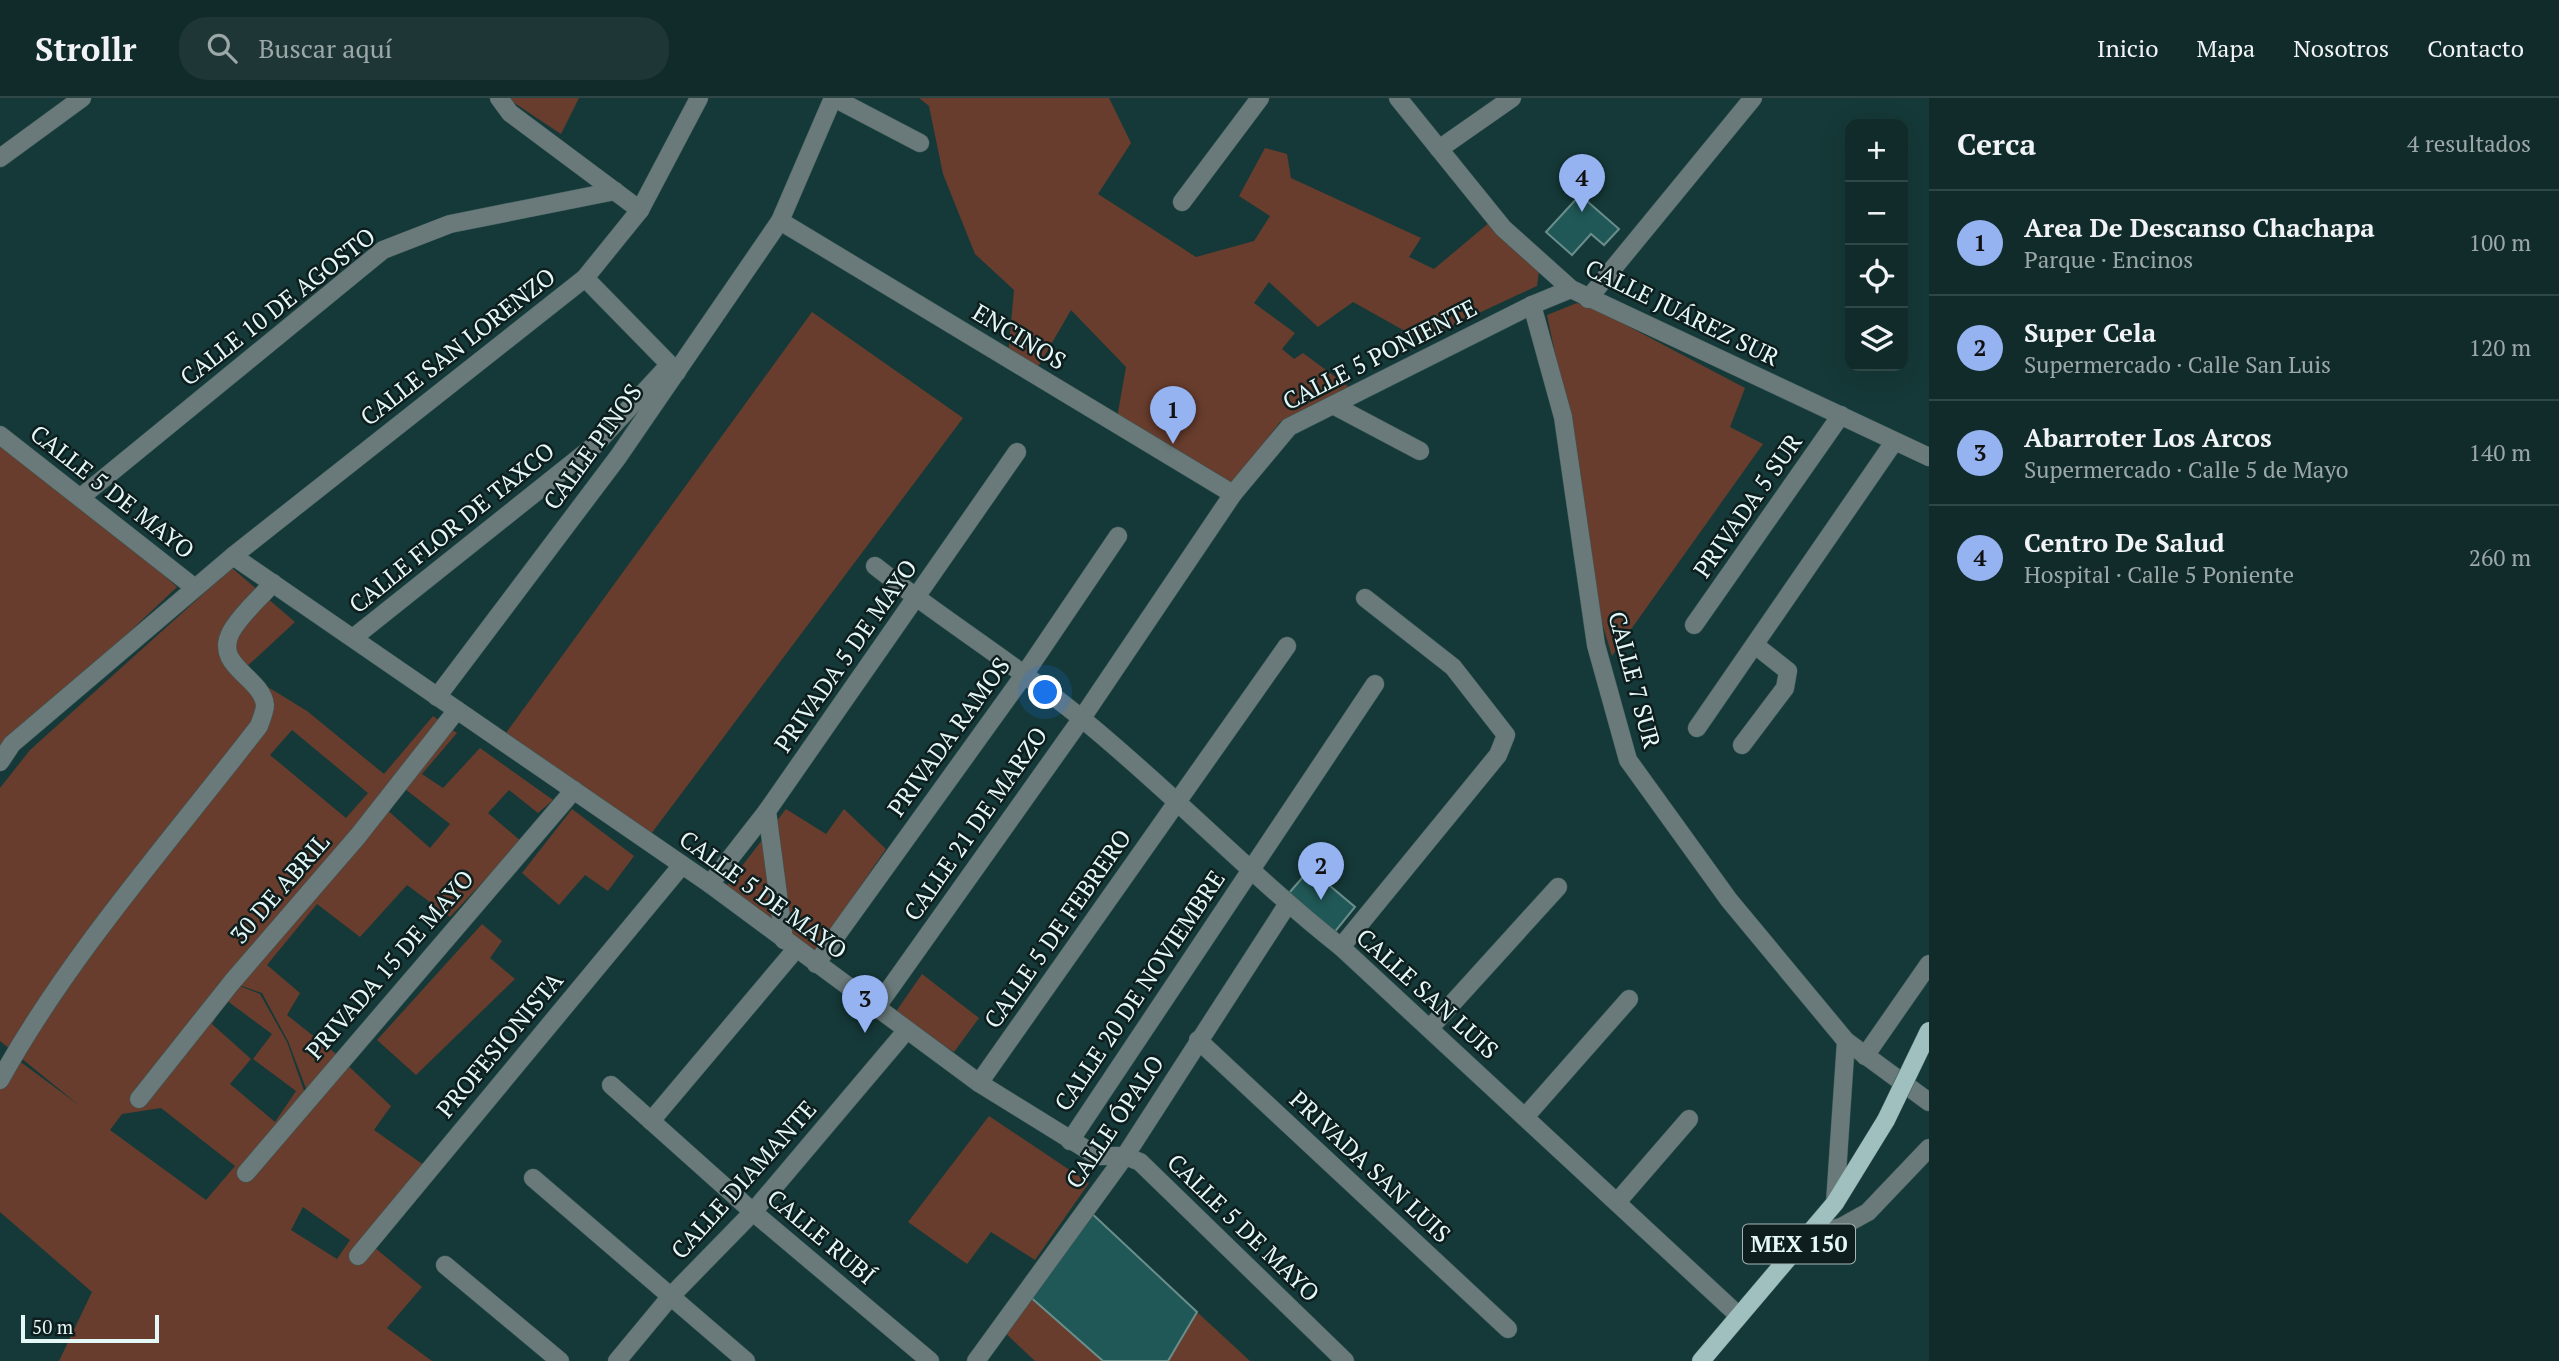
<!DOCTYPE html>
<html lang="es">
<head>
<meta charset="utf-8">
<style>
	body { margin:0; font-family:"PT Serif",serif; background:#1e3736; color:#f1f3f6 }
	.controls { position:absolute; right:21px; top:21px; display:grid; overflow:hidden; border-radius:14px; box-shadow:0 7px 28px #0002 }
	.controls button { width:63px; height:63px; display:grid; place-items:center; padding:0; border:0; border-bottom:2px solid #304747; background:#102b2a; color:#f1f3f6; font:35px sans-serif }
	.scale { position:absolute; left:21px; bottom:18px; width:138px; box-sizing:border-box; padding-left:7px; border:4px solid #e4f8f7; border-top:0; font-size:19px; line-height:24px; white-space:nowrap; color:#e4f8f7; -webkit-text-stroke:5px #0e1d1d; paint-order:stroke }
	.you { position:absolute; left:1046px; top:595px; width:24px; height:24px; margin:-18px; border:5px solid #fff; border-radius:50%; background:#1a73e8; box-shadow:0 0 0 10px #1a73e833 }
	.badge { display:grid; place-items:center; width:46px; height:46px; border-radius:50%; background:#95b2f1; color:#111; font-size:23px; font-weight:700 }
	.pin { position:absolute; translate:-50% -58px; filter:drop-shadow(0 2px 4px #0008) }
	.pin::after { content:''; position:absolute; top:37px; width:24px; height:21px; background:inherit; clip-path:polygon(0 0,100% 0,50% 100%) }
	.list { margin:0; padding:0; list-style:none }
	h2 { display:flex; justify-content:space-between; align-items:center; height:91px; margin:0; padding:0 28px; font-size:30px }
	h2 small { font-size:23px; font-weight:400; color:#9ca7a8 }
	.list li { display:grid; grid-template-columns:46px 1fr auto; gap:21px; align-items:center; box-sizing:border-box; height:105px; padding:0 28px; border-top:2px solid #304747 }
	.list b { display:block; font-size:26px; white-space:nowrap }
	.list p { margin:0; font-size:23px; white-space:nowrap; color:#9ca7a8 }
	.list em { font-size:23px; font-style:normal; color:#9ca7a8 }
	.icon { flex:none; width:38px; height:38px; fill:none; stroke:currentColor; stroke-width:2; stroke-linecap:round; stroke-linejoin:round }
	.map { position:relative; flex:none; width:1929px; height:1263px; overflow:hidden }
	header { display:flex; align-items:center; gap:42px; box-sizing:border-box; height:98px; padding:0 35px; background:#102b2a; border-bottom:2px solid #304747 }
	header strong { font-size:33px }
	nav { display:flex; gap:38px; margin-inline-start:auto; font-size:24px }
	.search { width:490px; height:63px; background:#1e3736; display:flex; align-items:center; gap:18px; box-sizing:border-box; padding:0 24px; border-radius:28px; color:#9ca7a8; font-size:26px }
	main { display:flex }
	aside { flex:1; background:#102b2a }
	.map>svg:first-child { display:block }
</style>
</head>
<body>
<header>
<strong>Strollr</strong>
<div class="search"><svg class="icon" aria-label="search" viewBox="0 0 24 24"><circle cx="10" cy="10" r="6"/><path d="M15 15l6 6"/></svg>Buscar aquí</div>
<nav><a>Inicio</a><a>Mapa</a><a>Nosotros</a><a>Contacto</a></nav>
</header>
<main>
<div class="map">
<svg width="1929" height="1263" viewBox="0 0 1929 1263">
	<rect width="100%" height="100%" fill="#153938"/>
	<g fill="#683d2d" fill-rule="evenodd">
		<polygon points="507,0 579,0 561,36"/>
		<polygon points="919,0 1109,0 1131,45 1098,96 1196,159 1254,143 1270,118 1239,98 1265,50 1287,56 1291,80 1421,140 1409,159 1434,171 1490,124 1539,173 1537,188 1421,242 1353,204 1318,229 1269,184 1254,205 1295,235 1282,251 1294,261 1303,255 1349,289 1280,324 1229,390 1117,320 1126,269 1071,212 1035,274 1008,258 1014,192 975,156 943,76 929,8"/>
		<polygon points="1577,205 1588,207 1745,290 1730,329 1763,346 1612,558 1598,511 1579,370 1547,217"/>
		<polygon points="812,214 963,320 651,736 506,635"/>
		<polygon points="0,344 79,399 177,489 0,656"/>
		<path d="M232,470L295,524L242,573L307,613L384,676L433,618L457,635L422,676L443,690L480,650L553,702L538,715L509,692L488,715L521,743L450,819L407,787L360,839L317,806L267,867L300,895L287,917L336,956L307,993L288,943L262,895L225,882L260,896L287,944L307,1001L342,962L391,1008L374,1032L428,1070L368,1144L422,1189L387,1230L432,1263H59L92,1194L0,1114V984L14,959L80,1008L0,943V690L30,652ZM292,632L368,695L346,720L270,657ZM405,691L450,726L430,750L385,710ZM226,902L272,936L253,961L296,993L275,1024L230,986L251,961L212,926ZM161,1010L235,1068L206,1102L110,1032L122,1016ZM303,1109L350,1142L337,1161L291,1132Z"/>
		<polygon points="572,711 634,758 608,793 585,777 559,807 522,775"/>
		<polygon points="786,711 826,736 844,711 886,751 815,854 725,790"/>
		<polygon points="482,826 502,843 490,860 515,881 416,977 377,942"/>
		<polygon points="922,876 979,920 954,954 895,915"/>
		<polygon points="989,1018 1089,1085 1035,1162 991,1134 967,1166 908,1124"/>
		<polygon points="1027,1196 1103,1263 1035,1263 1002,1232"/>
		<polygon points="1197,1214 1250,1263 1168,1263"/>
	</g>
	<g fill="#205857" stroke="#698e8c" stroke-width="2">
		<polygon points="1580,97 1619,131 1604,147 1591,136 1572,157 1546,134"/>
		<polygon points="1310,771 1355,809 1333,836 1289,795"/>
		<polygon points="1087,1111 1197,1214 1168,1263 1103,1263 1027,1196"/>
	</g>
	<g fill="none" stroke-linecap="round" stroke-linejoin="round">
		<defs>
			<g id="minor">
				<polyline points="499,0 510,15 640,112"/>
				<polyline points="834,0 920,45"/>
				<polyline points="1398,0 1503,130 1571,191 1929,359"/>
				<polyline points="1439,51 1512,0"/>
				<polyline points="0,60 82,0"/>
				<polyline points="1182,104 1260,0"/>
				<polyline points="780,123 1233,396"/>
				<polyline points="585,180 677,274"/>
				<polyline points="1588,201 1753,0"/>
				<polyline points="1532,207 1563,319 1596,547 1628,662 1729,802 1846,943 1929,1004"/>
				<polyline points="1333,307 1420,353"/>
				<polyline points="0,337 195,490"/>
				<polyline points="81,399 383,152 450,126 615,93"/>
				<polyline points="233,458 710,786 979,985 1097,1058 1125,1058 1140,1064 1345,1263"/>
				<path d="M875,468C942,521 1015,566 1081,620C1171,693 1251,778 1341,849L1738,1217"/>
				<polyline points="1694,527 1841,317"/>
				<polyline points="353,540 595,347 669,267"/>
				<polyline points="437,599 618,359 780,123 833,0"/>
				<polyline points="1697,630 1894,344"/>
				<polyline points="1742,647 1785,590 1788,573 1755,547"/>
				<polyline points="0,664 12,646 233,458 585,180 640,112 699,0"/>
				<polyline points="767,713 784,842"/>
				<polyline points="710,786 767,713 1017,354"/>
				<polyline points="1341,849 1498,657 1506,637 1453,569 1365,500"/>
				<polyline points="816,866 1024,577 1118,438"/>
				<polyline points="876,910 1082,620 1233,396 1289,329 1532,207 1571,191"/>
				<polyline points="1430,930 1558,789"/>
				<polyline points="1198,942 1508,1231"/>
				<polyline points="1865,958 1929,866"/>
				<path d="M0,982C69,857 172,741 259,628C261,622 265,613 265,607C262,579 213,568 231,534C240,517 260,500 273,485"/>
				<polyline points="979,985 1287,548"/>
				<polyline points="611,987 753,1114 930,1263"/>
				<polyline points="139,1001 232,884 358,738 457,612"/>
				<polyline points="1525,1019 1629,901"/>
				<polyline points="651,1023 796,851"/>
				<polyline points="1070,1043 1375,586"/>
				<polyline points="246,1075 574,692"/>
				<polyline points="533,1080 746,1263"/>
				<polyline points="1618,1103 1689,1021"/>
				<polyline points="1835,1105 1846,943"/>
				<polyline points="1806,1138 1841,1129 1868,1114 1929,1050"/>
				<polyline points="358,1158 682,767"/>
				<polyline points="445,1167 560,1263"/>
				<polyline points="617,1263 671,1198 753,1114 906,933"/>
				<polyline points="976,1263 1125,1058 1287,807"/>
			</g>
			<polyline id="major" points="1701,1263 1835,1105 1886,1022"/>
		</defs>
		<use href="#minor" stroke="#365857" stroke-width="19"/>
		<use href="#major" stroke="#365857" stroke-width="19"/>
		<use href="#minor" stroke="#6a7979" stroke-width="18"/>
		<use href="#major" stroke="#9fc0be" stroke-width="18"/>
		<defs>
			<polyline id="major-bridge" points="1886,1022 1929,933"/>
		</defs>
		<use href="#major-bridge" stroke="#365857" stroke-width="19" stroke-linecap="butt"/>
		<use href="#major-bridge" stroke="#9fc0be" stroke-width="18"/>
	</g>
	<g text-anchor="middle" stroke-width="5" stroke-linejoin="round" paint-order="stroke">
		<rect fill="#0e1d1d" stroke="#a4b6b6" stroke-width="2" x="1743" y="1126.5" width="112" height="39" rx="5"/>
		<g font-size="23" font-weight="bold" fill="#e4f8f7">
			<text x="1799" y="1154">MEX 150</text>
		</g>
		<g font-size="24" fill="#e4f8f7" stroke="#0e1d1d">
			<text transform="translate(278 209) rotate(-38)" y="8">CALLE 10 DE AGOSTO</text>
			<text transform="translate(1682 215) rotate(26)" y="8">CALLE JUÁREZ SUR</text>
			<text transform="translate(1019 239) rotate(31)" y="8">ENCINOS</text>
			<text transform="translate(458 249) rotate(-38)" y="8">CALLE SAN LORENZO</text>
			<text transform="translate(1380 257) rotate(-27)" y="8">CALLE 5 PONIENTE</text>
			<text transform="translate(593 349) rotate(-54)" y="8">CALLE PINOS</text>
			<text transform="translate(112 394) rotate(38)" y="8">CALLE 5 DE MAYO</text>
			<text transform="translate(1748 408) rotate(-55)" y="8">PRIVADA 5 SUR</text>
			<text transform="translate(452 430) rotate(-39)" y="8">CALLE FLOR DE TAXCO</text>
			<text transform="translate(846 558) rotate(-55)" y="8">PRIVADA 5 DE MAYO</text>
			<text transform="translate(1634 582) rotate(75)" y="8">CALLE 7 SUR</text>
			<text transform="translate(949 639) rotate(-54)" y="8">PRIVADA RAMOS</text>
			<text transform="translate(976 726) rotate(-55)" y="8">CALLE 21 DE MARZO</text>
			<text transform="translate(280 791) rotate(-49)" y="8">30 DE ABRIL</text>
			<text transform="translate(763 797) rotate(36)" y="8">CALLE 5 DE MAYO</text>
			<text transform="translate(1058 831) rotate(-55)" y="8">CALLE 5 DE FEBRERO</text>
			<text transform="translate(390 867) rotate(-49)" y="8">PRIVADA 15 DE MAYO</text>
			<text transform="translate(1140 893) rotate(-56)" y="8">CALLE 20 DE NOVIEMBRE</text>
			<text transform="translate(1427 896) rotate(42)" y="8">CALLE SAN LUIS</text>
			<text transform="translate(500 947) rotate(-50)" y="8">PROFESIONISTA</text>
			<text transform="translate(1115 1024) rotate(-56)" y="8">CALLE ÓPALO</text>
			<text transform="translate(1370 1069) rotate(43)" y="8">PRIVADA SAN LUIS</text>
			<text transform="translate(744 1082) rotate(-48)" y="8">CALLE DIAMANTE</text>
			<text transform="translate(1243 1130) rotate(44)" y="8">CALLE 5 DE MAYO</text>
			<text transform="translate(821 1139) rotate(40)" y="8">CALLE RUBÍ</text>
		</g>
	</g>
</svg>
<div class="controls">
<button>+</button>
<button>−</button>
<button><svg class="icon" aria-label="locate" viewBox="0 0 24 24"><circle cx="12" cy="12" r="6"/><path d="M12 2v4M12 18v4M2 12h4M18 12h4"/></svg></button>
<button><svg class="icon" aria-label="layers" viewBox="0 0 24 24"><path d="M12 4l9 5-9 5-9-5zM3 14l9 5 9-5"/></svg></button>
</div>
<div class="scale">50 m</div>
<div class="you"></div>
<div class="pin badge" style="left:1173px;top:346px">1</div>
<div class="pin badge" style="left:1321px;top:802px">2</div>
<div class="pin badge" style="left:865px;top:935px">3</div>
<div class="pin badge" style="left:1582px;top:114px">4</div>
</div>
<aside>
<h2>Cerca<small>4 resultados</small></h2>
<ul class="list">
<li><span class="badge">1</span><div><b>Area De Descanso Chachapa</b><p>Parque · Encinos</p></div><em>100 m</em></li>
<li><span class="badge">2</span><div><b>Super Cela</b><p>Supermercado · Calle San Luis</p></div><em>120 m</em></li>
<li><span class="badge">3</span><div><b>Abarroter Los Arcos</b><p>Supermercado · Calle 5 de Mayo</p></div><em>140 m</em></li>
<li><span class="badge">4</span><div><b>Centro De Salud</b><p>Hospital · Calle 5 Poniente</p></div><em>260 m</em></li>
</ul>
</aside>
</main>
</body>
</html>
